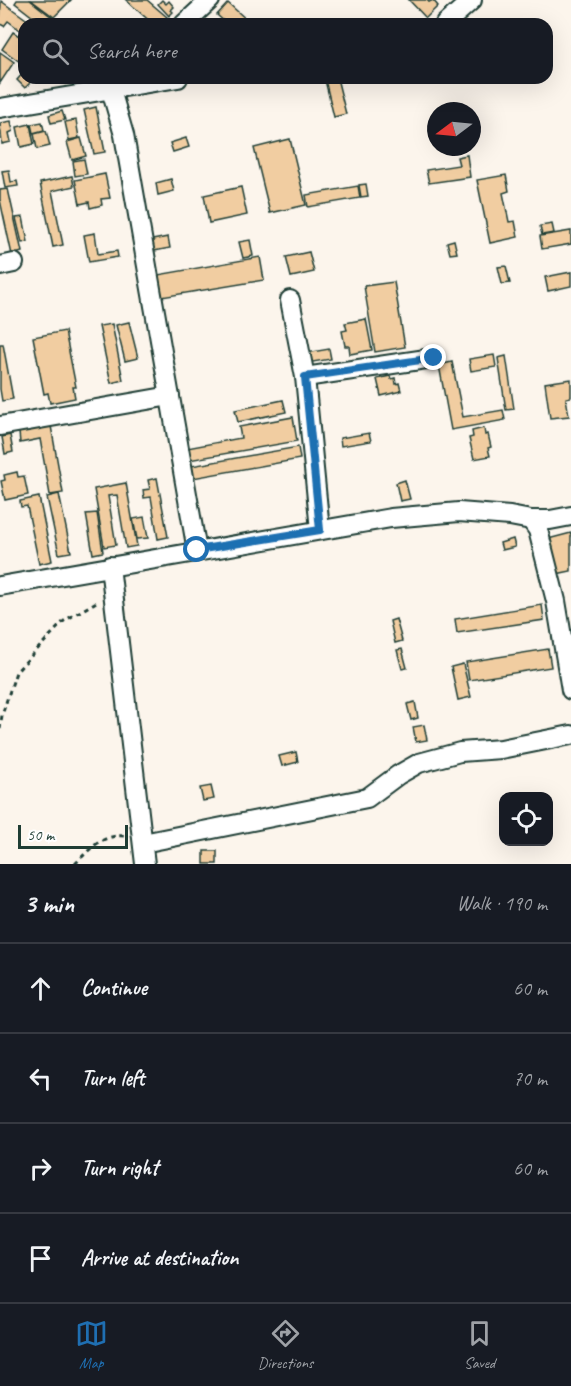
<!DOCTYPE html>
<html lang="en">
<head>
<meta charset="utf-8">
<style>
	body { margin:0; font-family:Caveat,sans-serif; background:#242831; color:#f1f3f6 }
	.controls { position:absolute; right:18px; bottom:18px; display:grid; overflow:hidden; border-radius:12px; box-shadow:0 6px 24px #0002 }
	.controls button { width:54px; height:54px; display:grid; place-items:center; padding:0; border:0; border-bottom:2px solid #363941; background:#171b24; color:#f1f3f6; font:30px sans-serif }
	.compass { position:absolute; left:427px; top:102px; width:54px; height:54px; border-radius:50%; background:#171b24; box-shadow:0 6px 24px #0002; rotate:254deg }
	.scale { position:absolute; left:18px; bottom:15px; width:110px; box-sizing:border-box; padding-left:6px; border:3px solid #1f3d34; border-top:0; font-size:16px; line-height:21px; white-space:nowrap; color:#1f3d34; -webkit-text-stroke:4px #fff; paint-order:stroke }
	.stop { position:absolute; width:18px; height:18px; margin:-14px; border:4px solid #1f6fb2; border-radius:50%; background:#fff }
	.stop.end { background:#1f6fb2; border-color:#fff; box-shadow:0 2px 6px #0008 }
	.list { margin:0; padding:0; list-style:none }
	h2 { display:flex; justify-content:space-between; align-items:center; height:78px; margin:0; padding:0 24px; font-size:26px }
	h2 small { font-size:20px; font-weight:400; color:#9ea1a6 }
	.list li { display:grid; grid-template-columns:39px 1fr auto; gap:18px; align-items:center; box-sizing:border-box; height:90px; padding:0 24px; border-top:2px solid #363941 }
	.list b { display:block; font-size:22px; white-space:nowrap }
	.list em { font-size:20px; font-style:normal; color:#9ea1a6 }
	.icon { flex:none; width:33px; height:33px; fill:none; stroke:currentColor; stroke-width:2; stroke-linecap:round; stroke-linejoin:round }
	.map { position:relative; flex:none; width:571px; height:864px; overflow:hidden }
	.search { position:absolute; background:#171b24; box-shadow:0 6px 24px #0002; left:18px; right:18px; top:18px; height:66px; display:flex; align-items:center; gap:15px; box-sizing:border-box; padding:0 21px; border-radius:18px; color:#9ea1a6; font-size:22px }
	.sheet { height:438px; background:#171b24 }
	nav { display:flex; justify-content:space-around; align-items:center; box-sizing:border-box; height:84px; border-top:2px solid #363941; background:#171b24; font-size:16px; color:#9ea1a6 }
	nav a { display:grid; justify-items:center; gap:3px }
	nav .on { color:#1f6fb2 }
	.map>svg:first-child { display:block }
</style>
</head>
<body>
<div class="map">
<svg width="571" height="864" viewBox="0 0 571 864">
	<rect width="100%" height="100%" fill="#fcf5ec"/>
	<filter id="ink" filterUnits="userSpaceOnUse"><feTurbulence type="fractalNoise" baseFrequency=".0167" numOctaves="2"/><feDisplacementMap in="SourceGraphic" scale="12" xChannelSelector="R" yChannelSelector="G"/><feConvolveMatrix kernelMatrix="1 2 1 2 8 2 1 2 1" color-interpolation-filters="sRGB"/></filter>
	<g filter="url(#ink)">
		<g fill="#f1cda1" stroke="#1f3d34" stroke-width="1.5">
			<polygon points="17,0 30,0 53,18 49,24 42,24 15,3"/>
			<polygon points="31,0 71,0 54,17"/>
			<polygon points="126,0 147,0 167,17 161,24 153,24"/>
			<polygon points="162,0 166,4 169,1 174,7 171,10 173,12 169,16 158,4"/>
			<polygon points="409,0 427,0 429,2 433,0 438,6 426,18"/>
			<polygon points="1,1 33,24 24,24 24,33 8,21 4,26 0,24"/>
			<polygon points="228,3 247,20 244,24 227,24 217,15"/>
			<polygon points="13,32 24,39 24,56 20,62 2,49"/>
			<polygon points="0,52 14,62 0,83"/>
			<polygon points="24,72 24,78 35,78 25,88 17,80"/>
			<polygon points="315,78 337,78 346,114 334,117 325,80 316,82"/>
			<polygon points="96,107 105,152 94,154 84,110"/>
			<polygon points="62,111 65,120 51,123 49,115"/>
			<polygon points="76,120 79,138 69,140 65,122"/>
			<polygon points="11,121 13,131 9,133 11,142 2,144 0,123"/>
			<polygon points="42,122 44,130 33,133 31,124"/>
			<polygon points="30,124 34,144 21,147 17,127"/>
			<polygon points="46,131 50,146 37,149 34,134"/>
			<polygon points="81,138 86,156 72,160 67,142"/>
			<polygon points="186,138 189,147 173,152 170,143"/>
			<polygon points="290,139 306,205 270,213 254,148"/>
			<polygon points="467,155 470,177 429,183 426,170 459,165 457,157"/>
			<polygon points="84,159 87,174 75,176 73,161"/>
			<polygon points="9,170 11,182 17,181 18,186 5,188 2,171"/>
			<polygon points="105,174 110,198 101,199 102,205 90,208 89,202 80,204 75,180"/>
			<polygon points="506,175 509,191 503,193 509,222 515,221 518,237 490,243 477,180"/>
			<polygon points="72,176 74,186 52,191 63,245 53,247 40,183"/>
			<polygon points="171,179 174,191 158,195 156,183"/>
			<polygon points="366,184 368,196 361,197 359,185"/>
			<polygon points="358,186 360,198 308,207 306,195"/>
			<polygon points="241,187 247,215 209,223 204,195"/>
			<polygon points="8,189 22,252 12,255 0,200 0,190"/>
			<polygon points="23,217 28,242 22,243 16,218"/>
			<polygon points="552,224 554,233 542,235 540,226"/>
			<polygon points="571,231 571,244 542,249 540,236"/>
			<polygon points="95,233 98,254 117,251 118,257 89,262 84,235"/>
			<polygon points="168,237 170,248 149,252 147,241"/>
			<polygon points="250,240 253,256 243,258 239,242"/>
			<polygon points="454,240 457,253 450,254 447,242"/>
			<polygon points="309,252 314,272 291,277 286,257"/>
			<polygon points="260,257 264,280 156,298 152,276"/>
			<polygon points="506,266 510,283 502,284 498,267"/>
			<polygon points="571,272 571,286 548,291 545,277"/>
			<polygon points="394,282 405,347 375,352 364,286"/>
			<polygon points="366,319 372,350 350,354 349,346 345,346 342,331 347,330 345,323"/>
			<polygon points="129,322 138,358 125,361 116,325"/>
			<polygon points="112,324 123,380 111,383 99,326"/>
			<polygon points="65,331 76,387 73,387 75,398 50,403 48,393 44,394 33,337"/>
			<polygon points="0,344 3,344 13,399 2,401 0,389"/>
			<polygon points="329,349 331,359 307,363 306,353"/>
			<polygon points="494,355 496,367 471,371 469,359"/>
			<polygon points="506,356 514,409 506,410 498,358"/>
			<polygon points="452,362 463,417 503,410 505,420 451,430 439,365"/>
			<polygon points="390,376 391,379 395,378 396,384 399,383 401,391 381,396 377,379"/>
			<polygon points="571,379 571,397 566,398 569,416 550,418 545,383"/>
			<polygon points="283,400 286,412 238,422 235,410"/>
			<polygon points="293,417 297,441 189,460 187,448 241,438 239,427"/>
			<polygon points="51,426 63,493 50,495 40,439 20,443 19,432"/>
			<polygon points="484,428 485,435 488,434 491,447 488,448 490,456 474,459 469,438 473,437 472,431"/>
			<polygon points="369,433 371,441 341,446 340,438"/>
			<polygon points="10,435 13,452 5,454 2,437"/>
			<polygon points="298,447 300,459 193,478 191,466"/>
			<polygon points="17,472 18,477 24,476 28,495 5,500 1,481 5,480 4,475"/>
			<polygon points="157,478 168,537 158,539 151,497 144,498 143,490 150,489 148,480"/>
			<polygon points="405,480 410,499 400,501 396,483"/>
			<polygon points="126,483 137,546 126,548 117,495 108,496 116,545 104,547 94,489"/>
			<polygon points="59,494 71,552 59,554 47,497"/>
			<polygon points="39,497 52,561 39,564 27,506 21,507 20,501"/>
			<polygon points="97,513 103,552 93,554 86,514"/>
			<polygon points="144,517 148,538 137,539 133,519"/>
			<polygon points="571,533 571,571 556,574 548,539"/>
			<polygon points="513,539 515,547 502,550 500,543"/>
			<polygon points="542,605 544,620 457,633 455,619"/>
			<polygon points="396,619 402,641 395,643 390,621"/>
			<polygon points="402,649 407,668 402,669 397,650"/>
			<polygon points="548,649 551,667 469,680 466,662"/>
			<polygon points="463,664 471,697 458,700 451,667"/>
			<polygon points="415,702 418,718 411,720 407,704"/>
			<polygon points="424,725 427,740 416,742 413,727"/>
			<polygon points="296,752 298,762 282,766 279,756"/>
			<polygon points="211,786 214,799 203,801 200,788"/>
			<rect x="204" y="851" width="13" height="13"/>
		</g>
		<g fill="none" stroke-linecap="round" stroke-linejoin="round">
			<defs>
				<g id="minor">
					<polyline points="184,24 210,0"/>
					<polyline points="445,24 472,0"/>
					<polyline points="124,78 111,90 124,135 197,551"/>
					<polyline points="0,108 178,78"/>
					<polyline points="0,266 14,263"/>
					<polyline points="290,300 305,377 320,530"/>
					<polyline points="305,377 433,358"/>
					<polyline points="0,426 170,396"/>
					<polyline points="531,520 538,530 556,601 571,690"/>
					<polyline points="110,566 145,864"/>
					<polyline points="0,586 391,518 459,512 510,516 531,520 550,520 571,516"/>
					<polyline points="143,843 367,798 398,775 419,763 460,752 501,749 571,735"/>
				</g>
			</defs>
			<use href="#minor" stroke="#1f3d34" stroke-width="22"/>
			<g stroke="#1f3d34" stroke-width="3" stroke-dasharray="4.5 4.5" stroke-linecap="butt">
				<polyline points="0,729 2,715 16,672 64,621 98,601"/>
				<path d="M75,864C90,849 102,834 125,836"/>
			</g>
			<use href="#minor" stroke="#fff" stroke-width="18"/>
		</g>
	</g>
	<g fill="none" stroke-linecap="round" stroke-linejoin="round" filter="url(#ink)">
		<polyline stroke="#1f6fb2" stroke-width="8" points="197,550 320,530 305,377 434,358"/>
	</g>
</svg>
<div class="controls">
<button><svg class="icon" aria-label="locate" viewBox="0 0 24 24"><circle cx="12" cy="12" r="6"/><path d="M12 2v4M12 18v4M2 12h4M18 12h4"/></svg></button>
</div>
<svg class="compass" viewBox="-18 -18 36 36"><path d="M0-13l5 13h-10z" fill="#e53935"/><path d="M0 13l5-13h-10z" fill="#9ea1a6"/></svg>
<div class="scale">50 m</div>
<div class="stop" style="left:197px;top:550px"></div>
<div class="stop end" style="left:434px;top:358px"></div>
<div class="search"><svg class="icon" aria-label="search" viewBox="0 0 24 24"><circle cx="10" cy="10" r="6"/><path d="M15 15l6 6"/></svg>Search here</div>
</div>
<section class="sheet">
<h2>3 min<small>Walk · 190 m</small></h2>
<ul class="list">
<li><svg class="icon" aria-label="ahead" viewBox="0 0 24 24"><path d="M12 20V5M6 11l6-6 6 6"/></svg><div><b>Continue</b></div><em>60 m</em></li>
<li><svg class="icon" aria-label="left" viewBox="0 0 24 24"><path d="M17 20v-9H6M10 6l-5 5 5 5"/></svg><div><b>Turn left</b></div><em>70 m</em></li>
<li><svg class="icon" aria-label="right" viewBox="0 0 24 24"><path d="M7 20v-9h11M14 6l5 5-5 5"/></svg><div><b>Turn right</b></div><em>60 m</em></li>
<li><svg class="icon" aria-label="arrive" viewBox="0 0 24 24"><path d="M6 21V4h12l-3 4 3 4H6"/></svg><div><b>Arrive at destination</b></div></li>
</ul>
</section>
<nav>
<a class="on"><svg class="icon" aria-label="map" viewBox="0 0 24 24"><path d="M3 6l6-2 6 2 6-2v14l-6 2-6-2-6 2zM9 4v14M15 6v14"/></svg>Map</a>
<a><svg class="icon" aria-label="directions" viewBox="0 0 24 24"><path d="M12 3l9 9-9 9-9-9zM9 14v-3h6M13 9l2 2-2 2"/></svg>Directions</a>
<a><svg class="icon" aria-label="saved" viewBox="0 0 24 24"><path d="M7 4h10v16l-5-4-5 4z"/></svg>Saved</a>
</nav>
</body>
</html>
